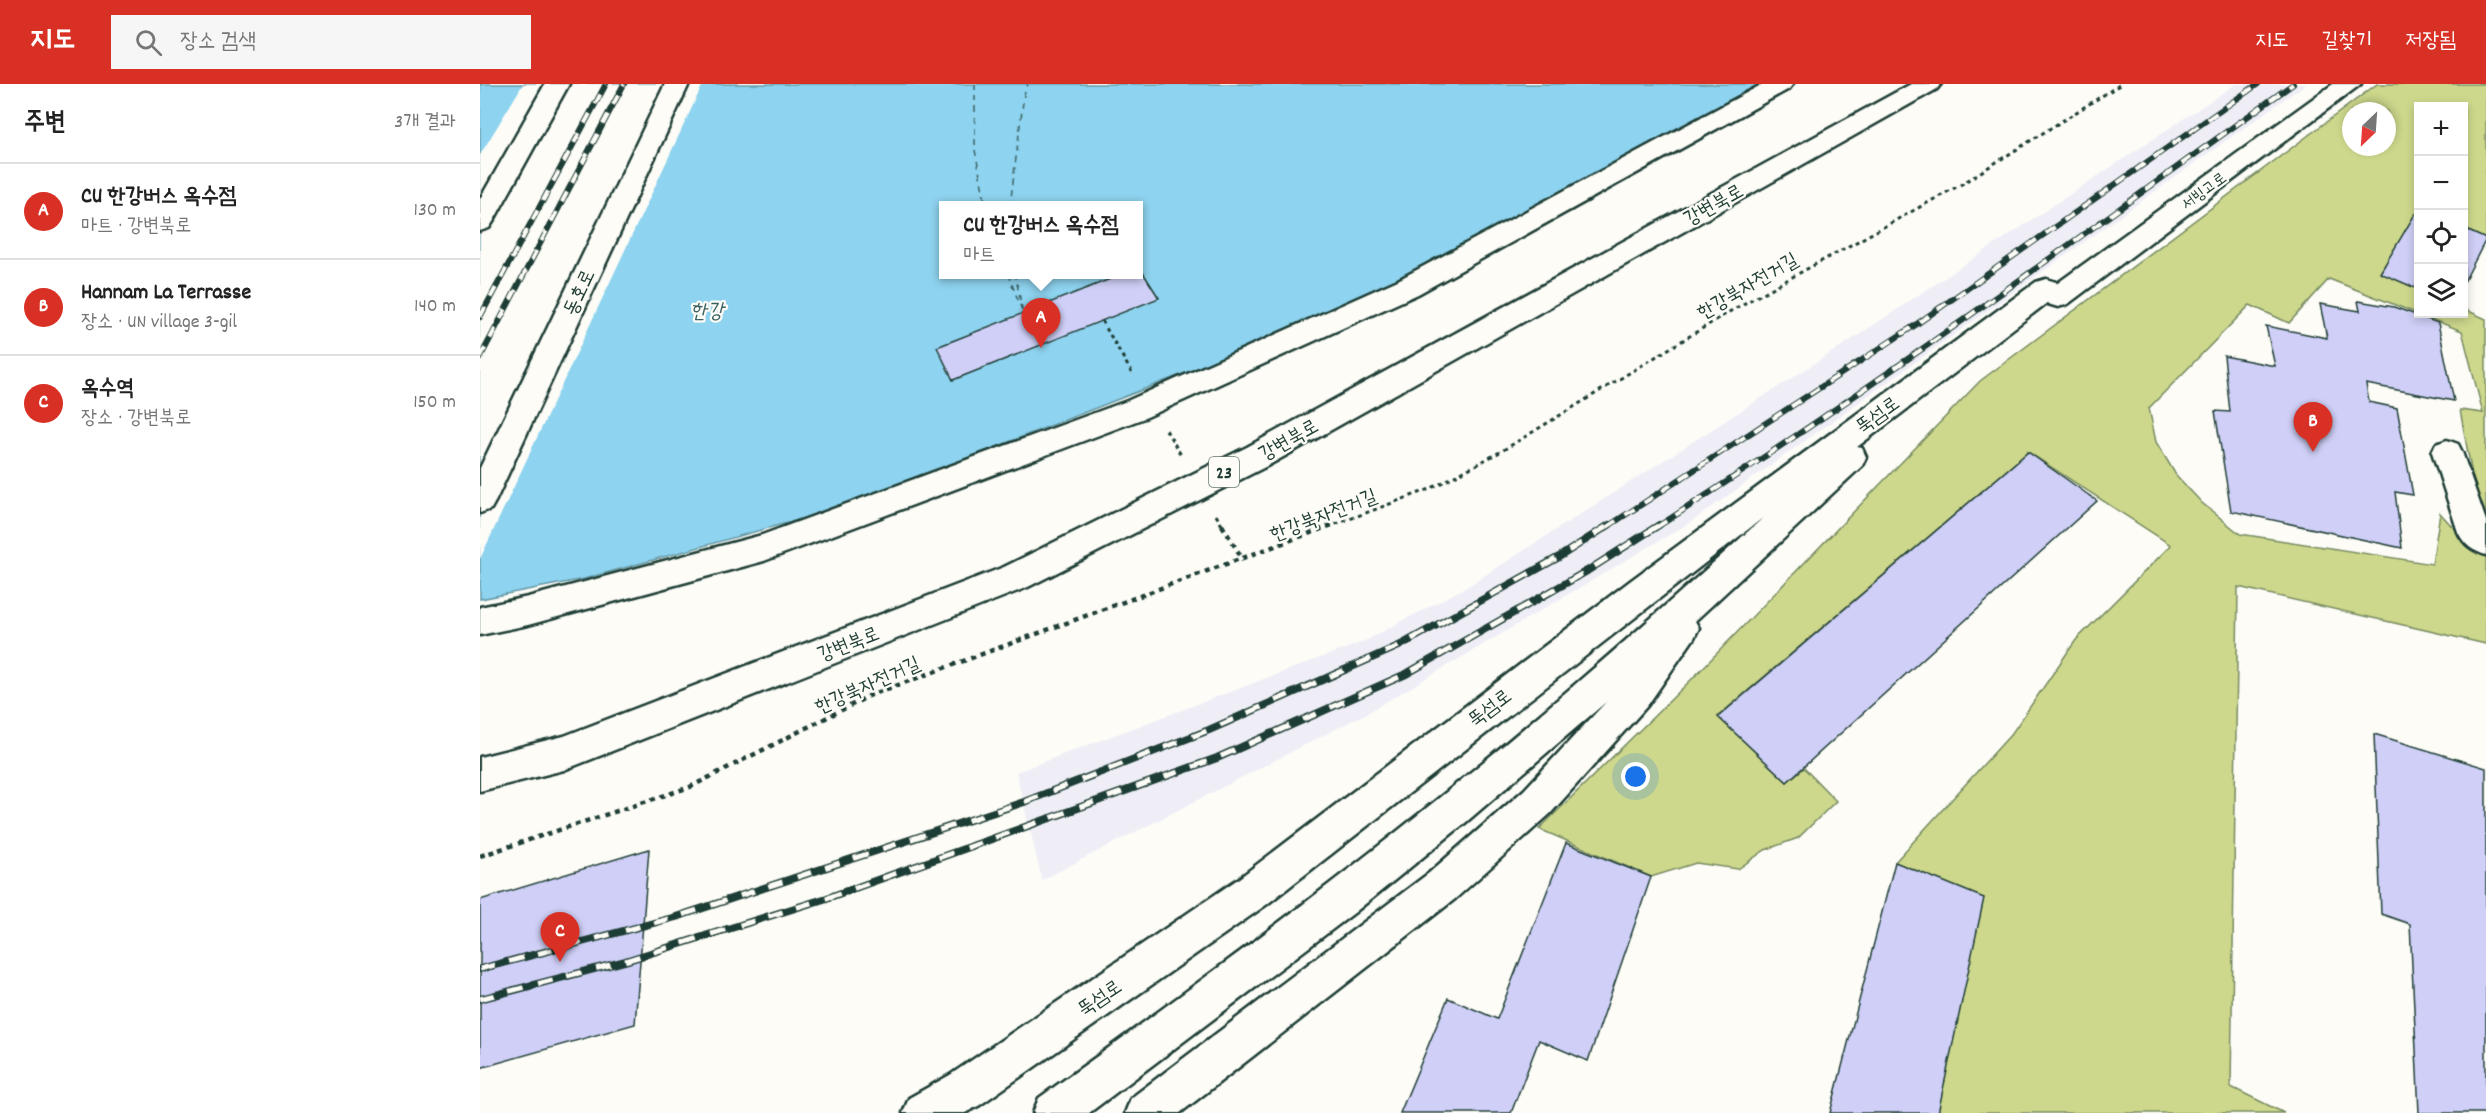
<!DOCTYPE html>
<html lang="ko">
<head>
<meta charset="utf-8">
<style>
	body { margin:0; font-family:Dekko,"Poor Story",sans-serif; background:#f6f6f6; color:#222 }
	.controls { position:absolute; right:18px; top:18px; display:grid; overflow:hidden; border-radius:0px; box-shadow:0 3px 9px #0003 }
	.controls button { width:54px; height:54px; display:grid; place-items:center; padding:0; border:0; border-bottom:2px solid #e0e0e0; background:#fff; color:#222; font:30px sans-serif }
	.compass { position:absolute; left:1862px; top:18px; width:54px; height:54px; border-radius:50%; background:#fff; box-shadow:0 3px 9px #0003; rotate:205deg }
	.you { position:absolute; left:1156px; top:693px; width:21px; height:21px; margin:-15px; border:4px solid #fff; border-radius:50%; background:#1a73e8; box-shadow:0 0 0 9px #1a73e833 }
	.badge { display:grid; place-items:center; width:39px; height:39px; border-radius:50%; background:#d93025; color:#fff; font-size:20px; font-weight:700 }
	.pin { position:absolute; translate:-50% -50px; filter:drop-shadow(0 2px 3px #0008) }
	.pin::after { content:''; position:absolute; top:32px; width:21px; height:18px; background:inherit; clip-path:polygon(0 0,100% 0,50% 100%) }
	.popup { position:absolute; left:459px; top:117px; width:204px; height:78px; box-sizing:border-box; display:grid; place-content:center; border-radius:0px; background:#fff; filter:drop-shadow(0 2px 4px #0005); font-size:20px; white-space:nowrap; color:#767676 }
	.popup b { font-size:22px; color:#222 }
	.popup::after { content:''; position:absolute; left:50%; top:100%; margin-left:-12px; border:12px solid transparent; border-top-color:#fff }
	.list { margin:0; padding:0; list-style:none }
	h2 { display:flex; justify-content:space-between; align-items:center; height:78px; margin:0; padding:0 24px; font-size:26px }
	h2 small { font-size:20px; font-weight:400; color:#767676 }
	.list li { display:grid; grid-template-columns:39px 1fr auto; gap:18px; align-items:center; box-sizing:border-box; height:96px; padding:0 24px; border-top:2px solid #e0e0e0 }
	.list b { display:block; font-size:22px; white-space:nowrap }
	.list p { margin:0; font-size:20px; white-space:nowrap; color:#767676 }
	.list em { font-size:20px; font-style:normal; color:#767676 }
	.icon { flex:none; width:33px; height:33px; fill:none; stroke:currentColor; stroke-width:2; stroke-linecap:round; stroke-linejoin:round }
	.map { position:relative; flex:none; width:2006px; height:1029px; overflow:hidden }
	header { display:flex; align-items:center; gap:36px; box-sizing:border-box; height:84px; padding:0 30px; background:#d93025; color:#fff }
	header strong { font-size:28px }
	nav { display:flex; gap:33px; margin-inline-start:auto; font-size:21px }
	.search { width:420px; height:54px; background:#f6f6f6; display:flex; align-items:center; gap:15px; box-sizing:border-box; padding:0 21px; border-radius:0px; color:#767676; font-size:22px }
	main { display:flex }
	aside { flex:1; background:#fff }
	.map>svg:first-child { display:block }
</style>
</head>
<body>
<header>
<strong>지도</strong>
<div class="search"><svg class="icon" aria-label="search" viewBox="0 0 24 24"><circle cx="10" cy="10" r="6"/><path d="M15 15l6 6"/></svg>장소 검색</div>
<nav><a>지도</a><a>길찾기</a><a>저장됨</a></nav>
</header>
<main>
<aside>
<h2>주변<small>3개 결과</small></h2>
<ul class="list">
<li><span class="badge">A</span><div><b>CU 한강버스 옥수점</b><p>마트 · 강변북로</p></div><em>130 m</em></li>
<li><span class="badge">B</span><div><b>Hannam La Terrasse</b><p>장소 · UN village 3-gil</p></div><em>140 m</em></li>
<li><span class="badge">C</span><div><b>옥수역</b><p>장소 · 강변북로</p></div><em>150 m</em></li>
</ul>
</aside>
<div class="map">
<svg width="2006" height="1029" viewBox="0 0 2006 1029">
	<rect width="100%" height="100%" fill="#fdfcf7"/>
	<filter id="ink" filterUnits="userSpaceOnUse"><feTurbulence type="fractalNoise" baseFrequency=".0167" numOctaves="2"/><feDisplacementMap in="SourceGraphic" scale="12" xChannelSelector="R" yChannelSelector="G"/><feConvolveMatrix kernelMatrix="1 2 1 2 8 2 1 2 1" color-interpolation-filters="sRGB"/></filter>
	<g filter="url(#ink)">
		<polygon fill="#efeef7" points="1756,0 1826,0 1211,438 887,629 562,796 536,688 883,558 990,501 1365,260"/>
		<path fill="#cdd88c" stroke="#768a60" stroke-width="1.5" fill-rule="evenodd" d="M1897,0H2006V155L1984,145V22H1938V132L1936,131L1901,188L1938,205V230H1984V225L2006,235V437L1995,407L1980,326L2003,329L1982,247L1849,195L1809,239L1770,221L1669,324L1676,358L1696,391L1722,419L1760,450L1952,480L1960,429L1987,459L2006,472V560L1758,503L1751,1003L1804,1029H1458L1415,778L1532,649L1596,556L1691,461L1548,368L1238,632L1307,698L1324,684L1356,717L1318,754L1285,766L1258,785L1216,779L1171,793L1059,745L1215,592L1500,297ZM1871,27H1907V63H1871Z"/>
		<path fill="#8ed3ef" stroke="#6297a4" stroke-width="1.5" fill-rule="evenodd" d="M0,0H1282L944,182L800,252L357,425L104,495L0,515ZM464,122H658V190H464Z"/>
		<polygon fill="#fdfcf7" points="43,0 223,0 0,475 0,71"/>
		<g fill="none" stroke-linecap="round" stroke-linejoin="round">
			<g stroke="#3b6263" stroke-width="1.5" stroke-dasharray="6 5" stroke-linecap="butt">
				<polyline points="495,0 495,66 506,122"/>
				<polyline points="530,122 544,10 548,0"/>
				<polyline points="528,190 543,229 535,190"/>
			</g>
		</g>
		<g fill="#cfcff7" stroke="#1f3d34" stroke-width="1.5">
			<polygon points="1935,130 1938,132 1938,205 1900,189"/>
			<polygon points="1984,145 2006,155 1984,198"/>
			<polygon points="660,184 679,214 473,296 457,263 643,190 658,190"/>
			<polygon points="1878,217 1914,223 1958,239 1974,317 1886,300 1889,318 1917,324 1933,411 1915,408 1922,464 1751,427 1735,327 1750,328 1744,272 1795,282 1786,242 1847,254 1840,220 1880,227"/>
			<polygon points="1548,368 1617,417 1307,698 1238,633"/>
			<polygon points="1894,650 2006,684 2006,1029 1939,1029 1930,840 1901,830"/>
			<polygon points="1086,759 1171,793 1108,977 1059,956 1031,1029 920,1029 968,914 1017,935"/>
			<polygon points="169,765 155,940 0,984 0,816"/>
			<polygon points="1415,778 1504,814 1458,1029 1350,1029"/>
		</g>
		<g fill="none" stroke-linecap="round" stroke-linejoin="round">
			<defs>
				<path id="minor" d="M1967,356L1978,360L1982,368L2006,437V471C1993,467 1984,461 1978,448L1952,368L1956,360Z"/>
				<path id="secondary" d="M1566,195L1576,198L1580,205L1576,212L1377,363L1382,364L1386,373L1382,382L1215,537L1219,544L1214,554L1167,622L1070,730L975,815L700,1029H645L651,1014L949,789L1044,706L1126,618L985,739L874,829L609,1029H553L559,1014C694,917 829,819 959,714C1071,624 1178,529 1284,433L786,821L500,1021L485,1029H423L429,1014L470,991L758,795L1150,497L1556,198Z"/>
				<g id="primary">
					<polygon points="65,0 89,0 13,138 9,144 0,147 0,115"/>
					<polygon points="185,0 209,0 16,416 11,425 0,429 0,384"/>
					<polygon points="1853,0 1881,0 1588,220 1578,223 1568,220 1564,213 1568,206"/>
				</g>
				<g id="trunk">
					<polygon points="1283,0 1313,0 1309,5 938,210 667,333 284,477 48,541 0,551 0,523 48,513 282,451 647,317 918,196"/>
					<polygon points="1431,0 1461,0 1457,5 789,381 548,503 84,686 0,707 0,673 84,652 524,483 767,363"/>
				</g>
			</defs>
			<use href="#minor" stroke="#1f3d34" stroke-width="5"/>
			<use href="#secondary" stroke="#1f3d34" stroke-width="5"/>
			<use href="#primary" stroke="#1f3d34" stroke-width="5"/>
			<use href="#trunk" stroke="#1f3d34" stroke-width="5"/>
			<g stroke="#1f3d34" stroke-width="3" stroke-dasharray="4 4" stroke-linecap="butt">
				<polyline points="622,237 653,291"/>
				<polyline points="686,346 701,371"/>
				<polyline points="736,431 743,443"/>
				<polyline points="848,443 950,405 1020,368 1254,225 1480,101 1641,0"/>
			</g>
			<g stroke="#1f3d34" stroke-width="4.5" stroke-dasharray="5 5" stroke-linecap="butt">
				<polyline points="742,441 763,476"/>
				<polyline points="0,772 210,703 391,611 852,441"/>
			</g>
			<use href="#minor" fill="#fdfcf7" fill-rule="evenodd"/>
			<use href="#secondary" fill="#fdfcf7" fill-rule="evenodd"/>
			<use href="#primary" fill="#fdfcf7" fill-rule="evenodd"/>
			<use href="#trunk" fill="#fdfcf7" fill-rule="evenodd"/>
			<defs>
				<g id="rail-far1">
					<polyline points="0,233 126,0"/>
					<polyline points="0,274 144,0"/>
					<polyline points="1127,443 1434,242 1778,0"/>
					<path d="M1177,443C1395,304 1603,150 1813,0"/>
				</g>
				<g id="rail">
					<polyline points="0,885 196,833 544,718 729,646 921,561 1079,473 1129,441"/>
					<polyline points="0,915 145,877 347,814 737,674 926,590 1107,487 1179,441"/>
				</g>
			</defs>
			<use href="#rail-far1" stroke="#1f3d34" stroke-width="6"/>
			<use href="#rail" stroke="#1f3d34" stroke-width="8"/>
			<use href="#rail-far1" stroke="#fdfcf7" stroke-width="4" stroke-dasharray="11" stroke-linecap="butt"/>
			<use href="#rail" stroke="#fdfcf7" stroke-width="5" stroke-dasharray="15" stroke-linecap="butt"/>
		</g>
	</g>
	<g text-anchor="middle" stroke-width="4.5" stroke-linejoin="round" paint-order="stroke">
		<g font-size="16" fill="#1f3d34" stroke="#fdfcf7">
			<text transform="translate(1723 106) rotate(-36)" y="6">서빙고로</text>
		</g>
		<rect fill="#fdfcf7" stroke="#62766e" stroke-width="1.5" x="729" y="373" width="30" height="30" rx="4.5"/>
		<g font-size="18" font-weight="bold" fill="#1f3d34">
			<text x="744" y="394">23</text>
		</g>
		<g font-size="20" fill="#1f3d34" stroke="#fdfcf7">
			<text transform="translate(1233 120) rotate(-29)" y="7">강변북로</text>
			<text transform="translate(1267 201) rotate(-30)" y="7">한강북자전거길</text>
			<text transform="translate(98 208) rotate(-65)" y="7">동호로</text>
			<text transform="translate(1397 330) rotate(-36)" y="7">뚝섬로</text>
			<text transform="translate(808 355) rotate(-29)" y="7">강변북로</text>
			<text transform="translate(843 430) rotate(-21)" y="7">한강북자전거길</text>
			<text transform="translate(368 559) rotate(-21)" y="7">강변북로</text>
			<text transform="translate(387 600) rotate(-24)" y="7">한강북자전거길</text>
			<text transform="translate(1009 623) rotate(-37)" y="7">뚝섬로</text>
			<text transform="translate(619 913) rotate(-34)" y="7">뚝섬로</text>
		</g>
		<g font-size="21" font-style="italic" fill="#3b6263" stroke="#fdfcf7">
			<text x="227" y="233">한강</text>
		</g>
	</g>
</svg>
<div class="controls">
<button>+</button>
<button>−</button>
<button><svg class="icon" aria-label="locate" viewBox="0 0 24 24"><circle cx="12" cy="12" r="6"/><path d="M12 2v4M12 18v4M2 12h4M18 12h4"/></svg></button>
<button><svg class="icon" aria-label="layers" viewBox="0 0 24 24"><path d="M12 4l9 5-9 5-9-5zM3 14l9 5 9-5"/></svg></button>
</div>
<svg class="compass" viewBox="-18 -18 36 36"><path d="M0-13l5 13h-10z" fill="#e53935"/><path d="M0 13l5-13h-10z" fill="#767676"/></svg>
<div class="you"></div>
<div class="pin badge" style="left:561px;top:264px">A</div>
<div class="popup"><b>CU 한강버스 옥수점</b>마트</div>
<div class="pin badge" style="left:1833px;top:368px">B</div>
<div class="pin badge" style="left:80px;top:878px">C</div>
</div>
</main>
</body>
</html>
